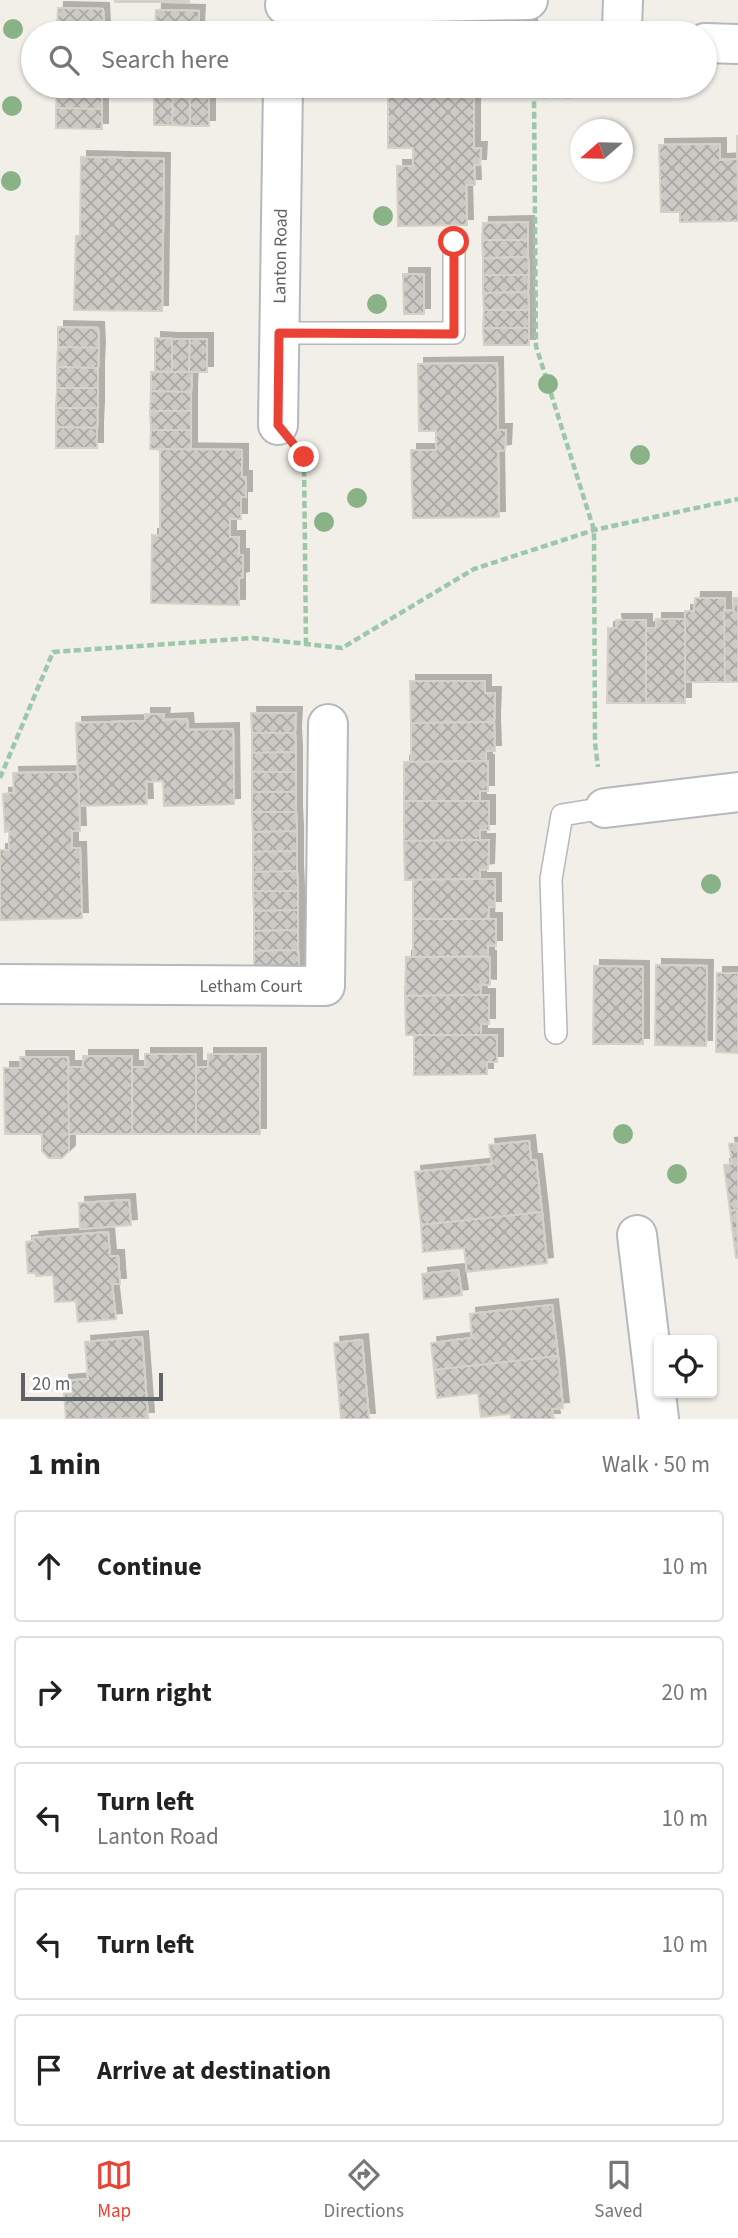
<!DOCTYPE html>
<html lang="en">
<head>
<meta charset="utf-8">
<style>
	body { margin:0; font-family:"Source Sans 3",sans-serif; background:#f2f2f2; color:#222 }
	.controls { position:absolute; right:21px; bottom:21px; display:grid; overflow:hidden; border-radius:7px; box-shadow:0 2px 5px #0004 }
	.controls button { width:63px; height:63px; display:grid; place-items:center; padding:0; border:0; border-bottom:2px solid #e0e0e0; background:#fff; color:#222; font:35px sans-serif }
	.compass { position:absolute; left:570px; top:119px; width:63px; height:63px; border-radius:50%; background:#fff; box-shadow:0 2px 5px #0004; rotate:250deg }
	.scale { position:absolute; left:21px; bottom:18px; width:142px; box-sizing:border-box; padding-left:7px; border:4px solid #5f6368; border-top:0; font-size:19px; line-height:24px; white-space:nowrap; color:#5f6368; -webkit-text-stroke:5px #fff; paint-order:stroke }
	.stop { position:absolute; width:21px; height:21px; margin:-16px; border:5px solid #ea4335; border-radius:50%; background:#fff }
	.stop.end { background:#ea4335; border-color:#fff; box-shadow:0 2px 7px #0008 }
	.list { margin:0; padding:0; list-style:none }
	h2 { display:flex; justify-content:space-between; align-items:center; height:91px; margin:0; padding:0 28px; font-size:30px }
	h2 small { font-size:23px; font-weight:400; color:#767676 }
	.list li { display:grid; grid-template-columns:46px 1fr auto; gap:21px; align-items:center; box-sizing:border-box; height:112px; margin:0 14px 14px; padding:0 14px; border:2px solid #e0e0e0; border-radius:7px }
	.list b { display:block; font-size:26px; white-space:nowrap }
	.list p { margin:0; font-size:23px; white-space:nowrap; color:#767676 }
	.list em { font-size:23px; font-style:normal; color:#767676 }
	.icon { flex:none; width:38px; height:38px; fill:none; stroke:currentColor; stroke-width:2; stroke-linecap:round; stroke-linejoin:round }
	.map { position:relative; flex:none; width:738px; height:1419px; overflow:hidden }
	.search { position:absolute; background:#fff; box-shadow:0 2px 5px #0004; left:21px; right:21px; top:21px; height:77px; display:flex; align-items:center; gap:18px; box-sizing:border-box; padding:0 24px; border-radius:38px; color:#767676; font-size:26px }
	.sheet { height:721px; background:#fff }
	nav { display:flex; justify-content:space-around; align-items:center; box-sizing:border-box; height:98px; border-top:2px solid #e0e0e0; background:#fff; font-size:19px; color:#767676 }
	nav a { display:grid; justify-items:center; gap:4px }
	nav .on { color:#ea4335 }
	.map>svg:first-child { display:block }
</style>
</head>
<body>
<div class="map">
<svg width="738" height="1419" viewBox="0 0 738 1419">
	<defs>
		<pattern id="building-cross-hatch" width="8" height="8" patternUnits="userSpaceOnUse" patternTransform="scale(1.75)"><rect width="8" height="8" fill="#cccac5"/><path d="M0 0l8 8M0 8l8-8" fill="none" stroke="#a9a8a4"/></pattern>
		<filter id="shadow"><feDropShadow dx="6" dy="-6" stdDeviation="0" flood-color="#0004"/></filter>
	</defs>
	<rect width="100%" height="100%" fill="#f1efe8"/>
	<g fill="url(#building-cross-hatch)" stroke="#d6d1c6" stroke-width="2" filter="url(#shadow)">
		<rect x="115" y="0" width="74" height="2"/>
		<polygon points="58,8 103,9 104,28 57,28"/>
		<polygon points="156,10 199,11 198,31 155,31"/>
		<polygon points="450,18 450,33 430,33 430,19"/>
		<polygon points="450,18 470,18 471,33 450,33"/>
		<polygon points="470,18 490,18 491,33 471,33"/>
		<polygon points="490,18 511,18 511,33 491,33"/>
		<rect x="511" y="18" width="20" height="15"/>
		<polygon points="348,19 369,19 369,33 349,33"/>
		<rect x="369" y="19" width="20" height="14"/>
		<polygon points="389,19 409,19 410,33 389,33"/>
		<polygon points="409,19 430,19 430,33 410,33"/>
		<polygon points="57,28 104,28 103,33 57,33"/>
		<rect x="154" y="86" width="43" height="6"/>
		<polygon points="388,86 474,86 474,148 481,148 480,165 474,165 475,185 466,185 467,225 398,226 397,166 413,166 413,148 388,148"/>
		<polygon points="57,88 102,89 102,109 56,108"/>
		<polygon points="173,91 190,92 190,126 172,125"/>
		<polygon points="173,91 172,125 154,125 154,92"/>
		<rect x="190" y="92" width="19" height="34"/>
		<polygon points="56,108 102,109 102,129 56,128"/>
		<polygon points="737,135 738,221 680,222 680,212 661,212 659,145 720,144 720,160 737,159"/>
		<polygon points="81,157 164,159 162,311 74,310 76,236 80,236"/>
		<polygon points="528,222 528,240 482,240 483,223"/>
		<polygon points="482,240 528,240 528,257 483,258"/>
		<polygon points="528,257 529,275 483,275 483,258"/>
		<polygon points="403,274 424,274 424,314 404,314"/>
		<polygon points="483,275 529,275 528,292 483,293"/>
		<polygon points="528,292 529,310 484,310 483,293"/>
		<polygon points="484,310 529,310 529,328 483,328"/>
		<polygon points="58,327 98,328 99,348 58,347"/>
		<polygon points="483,328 529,328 529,345 484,345"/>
		<polygon points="155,338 172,339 172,372 155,371"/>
		<polygon points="172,339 190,339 189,372 172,372"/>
		<polygon points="190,339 207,339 207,372 189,372"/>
		<polygon points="58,347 99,348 98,368 57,367"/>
		<polygon points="497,363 498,430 506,430 505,450 498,451 499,517 413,518 411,450 436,450 436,431 419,431 418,364"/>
		<polygon points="57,367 98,368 98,388 57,388"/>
		<polygon points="151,372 192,372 191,392 151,391"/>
		<polygon points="57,388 98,388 98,408 56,408"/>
		<polygon points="151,391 191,392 191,411 150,411"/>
		<polygon points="56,408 98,408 97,428 56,427"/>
		<polygon points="150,411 191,411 191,430 151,430"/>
		<polygon points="56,427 97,428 97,448 56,448"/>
		<polygon points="151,430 191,430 191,450 150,449"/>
		<polygon points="160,449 242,450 242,477 246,477 246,497 241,497 241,519 230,519 230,537 239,537 239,555 243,555 243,577 239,578 239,605 151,603 152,535 160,536"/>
		<polygon points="695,598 725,598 725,682 685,682 685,611 694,611"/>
		<polygon points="733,598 738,598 738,682 725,682 724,610 734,611"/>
		<polygon points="656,619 685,619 685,703 646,703 646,628 656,628"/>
		<polygon points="616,620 646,620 646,703 607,703 608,628 617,628"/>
		<polygon points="410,681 485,681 485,693 495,693 494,722 411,723"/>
		<polygon points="251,713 296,713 295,733 252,733"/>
		<polygon points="145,714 164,714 163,720 187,719 188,730 233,729 234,804 164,806 163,781 146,782 147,804 79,806 76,723 145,721"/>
		<polygon points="494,722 495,751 486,751 486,761 411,762 411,723"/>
		<polygon points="252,733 295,733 296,752 252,753"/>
		<polygon points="296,752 296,772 252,772 252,753"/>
		<polygon points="488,761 488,791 480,791 480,801 404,801 404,762"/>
		<polygon points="78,772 80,831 72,831 72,848 80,848 82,918 0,920 0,850 9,850 9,831 5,832 3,794 14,793 13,773"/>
		<rect x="252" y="772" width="44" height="20"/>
		<rect x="252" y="792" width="44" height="20"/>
		<polygon points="404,801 489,801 489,830 480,830 480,840 404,841"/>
		<polygon points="252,812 296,812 297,831 253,832"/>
		<polygon points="297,831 297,851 253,852 253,832"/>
		<polygon points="489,840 488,869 480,870 480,879 405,880 404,841"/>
		<polygon points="297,851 297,871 253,872 253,852"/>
		<polygon points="297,871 298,891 253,891 253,872"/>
		<polygon points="480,879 495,879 495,907 489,907 488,919 413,919 413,880"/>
		<polygon points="253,891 298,891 298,910 254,911"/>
		<polygon points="298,910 298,930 254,931 254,911"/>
		<polygon points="413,919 496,919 496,946 488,946 488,956 413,957"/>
		<polygon points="298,930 298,950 254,951 254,931"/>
		<polygon points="298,950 299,970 254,970 254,951"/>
		<polygon points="406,957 490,957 490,985 480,984 481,995 405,996"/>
		<polygon points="656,965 707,966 706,1046 655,1045"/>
		<polygon points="594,966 643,967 643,1044 593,1044"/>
		<polygon points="717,973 738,973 738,1053 716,1052"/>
		<polygon points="481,995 489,995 489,1024 481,1024 481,1035 406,1035 405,996"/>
		<polygon points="414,1035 497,1035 497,1062 487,1062 487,1074 414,1075"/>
		<polygon points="145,1054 196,1054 196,1134 132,1134 132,1067 145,1067"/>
		<polygon points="208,1054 260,1054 260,1134 196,1134 196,1067 208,1067"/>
		<polygon points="83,1056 132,1056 132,1134 68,1134 68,1067 83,1067"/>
		<polygon points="20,1057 68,1057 69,1151 62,1158 49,1158 42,1151 42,1134 5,1134 4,1068 21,1068"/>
		<polygon points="529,1141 531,1160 536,1160 542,1212 421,1225 415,1172 492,1164 489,1145"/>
		<polygon points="738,1143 738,1210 730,1211 724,1165 732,1164 729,1144"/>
		<polygon points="129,1200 131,1225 80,1229 79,1203"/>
		<polygon points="737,1210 738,1258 736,1258 730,1211"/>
		<polygon points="542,1212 547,1263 467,1272 464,1248 423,1252 421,1225"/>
		<polygon points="108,1232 110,1256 118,1256 120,1284 112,1284 116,1319 78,1322 76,1301 55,1302 53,1275 36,1276 36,1273 28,1273 26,1242 34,1241 33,1238"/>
		<polygon points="458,1270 462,1295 424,1299 422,1274"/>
		<polygon points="552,1305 558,1356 434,1370 431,1343 472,1338 470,1314"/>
		<polygon points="142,1337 148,1418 66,1419 63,1381 88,1379 85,1342"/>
		<polygon points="362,1340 369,1419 341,1419 334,1343"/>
		<polygon points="558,1356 563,1408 552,1409 554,1419 511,1419 511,1414 481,1417 478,1393 437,1398 434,1370"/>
	</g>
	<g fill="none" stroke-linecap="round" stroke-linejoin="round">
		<defs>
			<g id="lane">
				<polyline points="279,333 454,333 454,241"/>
				<polyline points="556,1033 551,879 562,815 605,808"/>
			</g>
			<g id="street">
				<polyline points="623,0 622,28 625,33"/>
				<polyline points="285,5 528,0"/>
				<polyline points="705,43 738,44"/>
				<polyline points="278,425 283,86"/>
				<polyline points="605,808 738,792"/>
				<polyline points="0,984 325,986 328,724"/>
				<polyline points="637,1235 659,1419"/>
			</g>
		</defs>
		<use href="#lane" stroke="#b5b8bc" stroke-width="24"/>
		<use href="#street" stroke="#b5b8bc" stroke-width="42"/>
		<g stroke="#9cc7a9" stroke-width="4.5" stroke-dasharray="7 3.5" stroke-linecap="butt">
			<polyline points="573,86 571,96 534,96 536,346 594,530 595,743 598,767"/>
			<polyline points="304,459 306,644"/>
			<polyline points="0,778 53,652 253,638 342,648 474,569 594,530 738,499"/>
		</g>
		<use href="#lane" stroke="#fff" stroke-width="21"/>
		<use href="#street" stroke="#fff" stroke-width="38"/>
	</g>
	<g fill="#89b387">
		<circle cx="13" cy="29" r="10"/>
		<circle cx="12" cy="106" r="10"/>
		<circle cx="11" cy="181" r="10"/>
		<circle cx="383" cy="216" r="10"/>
		<circle cx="377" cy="304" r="10"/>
		<circle cx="548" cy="384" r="10"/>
		<circle cx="640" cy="455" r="10"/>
		<circle cx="357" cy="498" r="10"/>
		<circle cx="324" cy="522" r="10"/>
		<circle cx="711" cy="884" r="10"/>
		<circle cx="623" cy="1134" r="10"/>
		<circle cx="677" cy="1174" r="10"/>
	</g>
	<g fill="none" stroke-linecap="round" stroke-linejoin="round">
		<polyline stroke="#ea4335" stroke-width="9" points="304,457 278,425 279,333 454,334 454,242"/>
	</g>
	<g text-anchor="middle" stroke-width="5" stroke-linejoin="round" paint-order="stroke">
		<g font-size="18" fill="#5f6368" stroke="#fff">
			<text transform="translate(280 256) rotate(-89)" y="6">Lanton Road</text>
			<text x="251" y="992">Letham Court</text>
		</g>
	</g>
</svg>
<div class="controls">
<button><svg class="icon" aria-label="locate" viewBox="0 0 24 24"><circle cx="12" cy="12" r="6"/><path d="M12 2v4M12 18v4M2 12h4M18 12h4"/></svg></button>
</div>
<svg class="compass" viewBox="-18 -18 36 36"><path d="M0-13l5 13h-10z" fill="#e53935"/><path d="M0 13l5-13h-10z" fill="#767676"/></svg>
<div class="scale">20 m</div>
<div class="stop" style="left:454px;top:242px"></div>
<div class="stop end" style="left:304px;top:457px"></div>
<div class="search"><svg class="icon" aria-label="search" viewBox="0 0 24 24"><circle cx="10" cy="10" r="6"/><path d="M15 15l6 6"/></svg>Search here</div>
</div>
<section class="sheet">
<h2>1 min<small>Walk · 50 m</small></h2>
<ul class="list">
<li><svg class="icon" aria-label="ahead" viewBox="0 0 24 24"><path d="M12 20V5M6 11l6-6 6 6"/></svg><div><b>Continue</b></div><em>10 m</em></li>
<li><svg class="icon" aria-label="right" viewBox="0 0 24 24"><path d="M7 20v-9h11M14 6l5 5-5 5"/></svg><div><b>Turn right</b></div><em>20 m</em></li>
<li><svg class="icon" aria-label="left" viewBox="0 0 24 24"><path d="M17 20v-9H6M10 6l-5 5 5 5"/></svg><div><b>Turn left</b><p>Lanton Road</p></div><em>10 m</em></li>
<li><svg class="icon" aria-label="left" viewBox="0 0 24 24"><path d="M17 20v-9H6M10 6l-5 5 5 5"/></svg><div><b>Turn left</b></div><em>10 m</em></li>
<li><svg class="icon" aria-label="arrive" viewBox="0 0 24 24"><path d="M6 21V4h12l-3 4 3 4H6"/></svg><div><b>Arrive at destination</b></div></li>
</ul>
</section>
<nav>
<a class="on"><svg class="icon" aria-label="map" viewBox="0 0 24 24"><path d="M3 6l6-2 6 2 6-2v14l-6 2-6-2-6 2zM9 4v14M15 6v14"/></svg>Map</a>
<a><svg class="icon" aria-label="directions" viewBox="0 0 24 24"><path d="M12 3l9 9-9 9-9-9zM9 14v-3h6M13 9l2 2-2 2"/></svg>Directions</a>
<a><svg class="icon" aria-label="saved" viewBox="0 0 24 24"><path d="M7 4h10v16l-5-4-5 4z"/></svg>Saved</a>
</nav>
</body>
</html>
